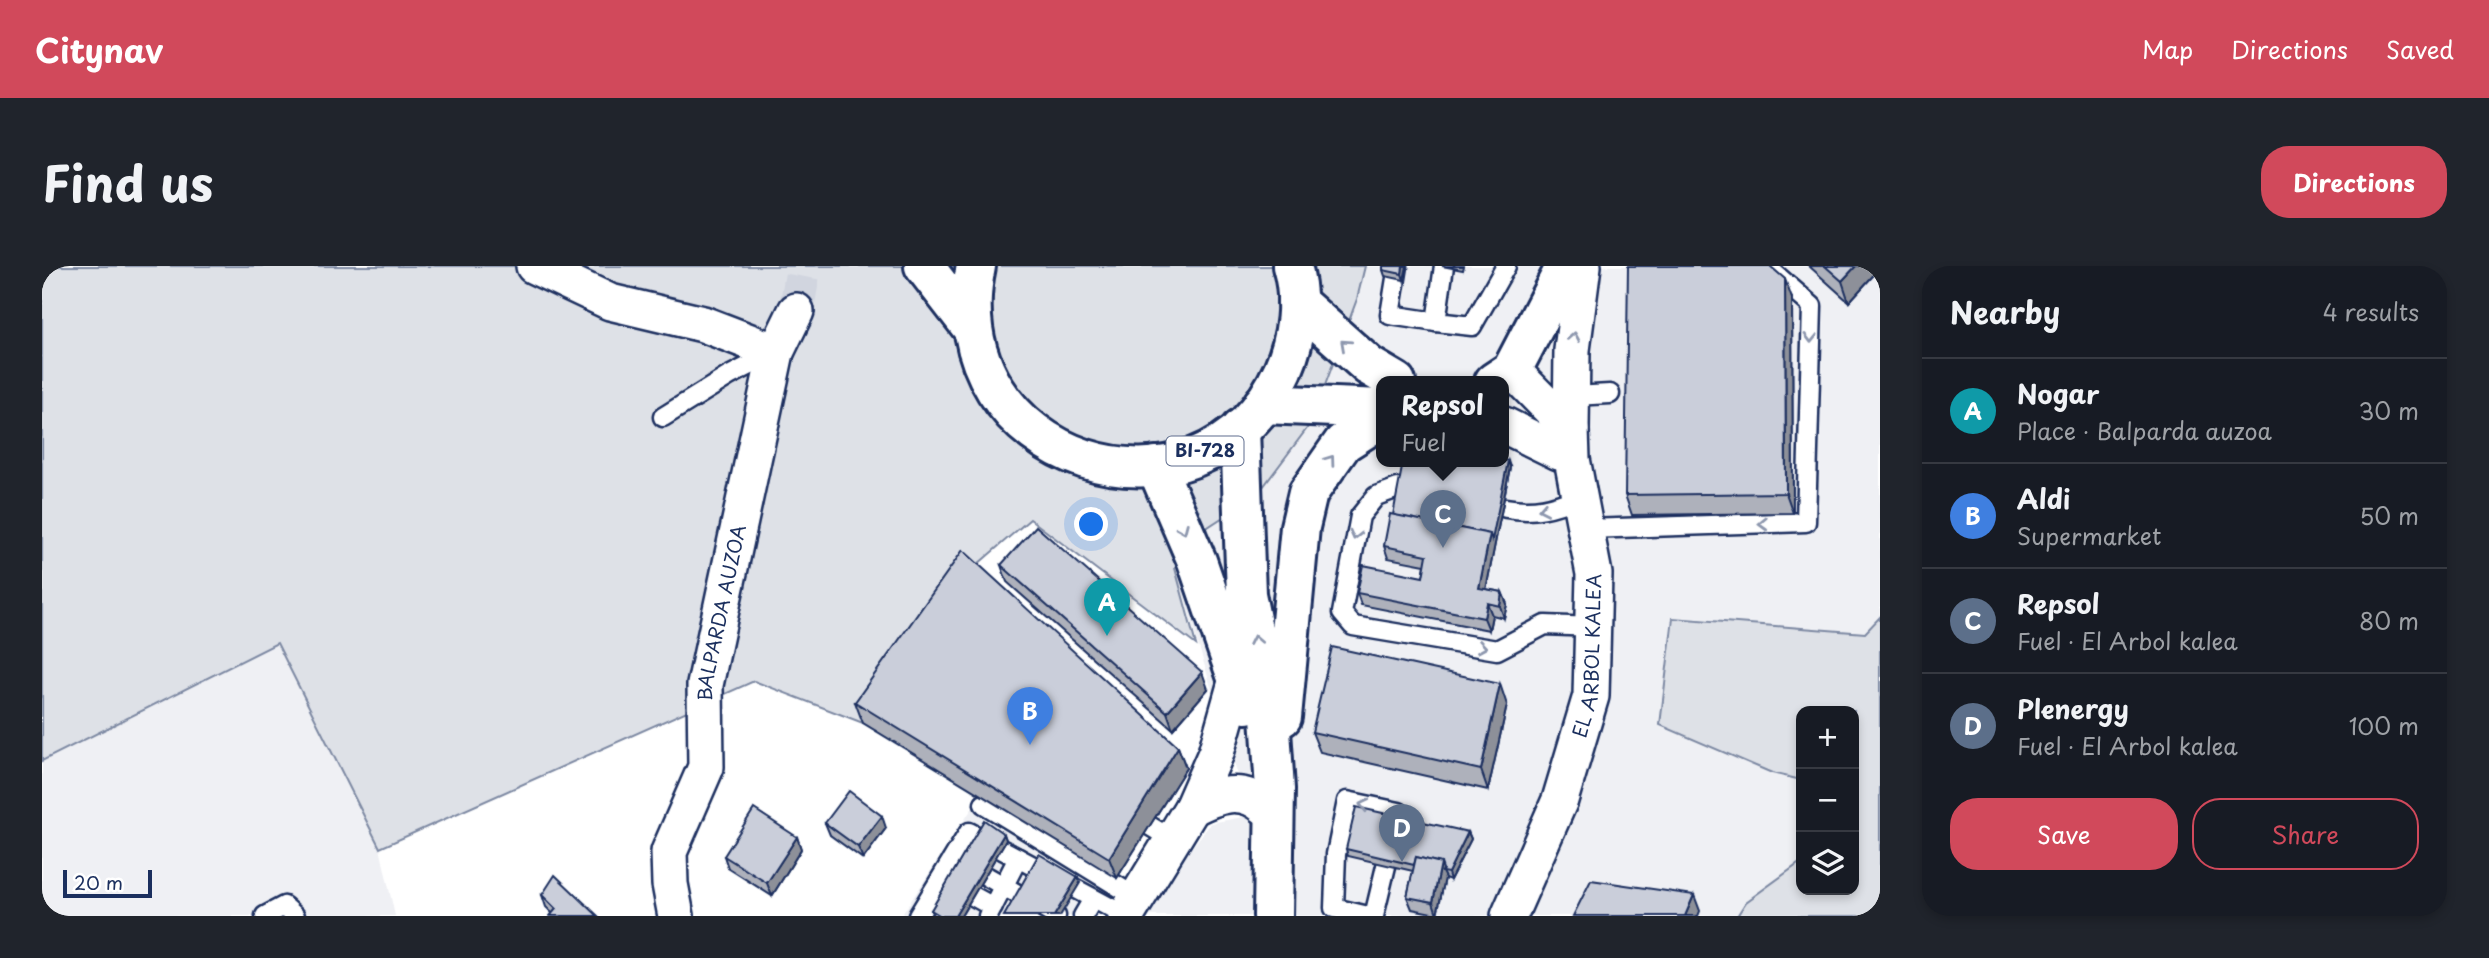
<!DOCTYPE html>
<html lang="en">
<head>
<meta charset="utf-8">
<style>
	body { margin:0; font-family:"Playpen Sans",sans-serif; background:#20242c; color:#f1f3f6 }
	.controls { position:absolute; right:21px; bottom:21px; display:grid; overflow:hidden; border-radius:14px; box-shadow:0 4px 10px #0003 }
	.controls button { width:63px; height:63px; display:grid; place-items:center; padding:0; border:0; border-bottom:2px solid #363941; background:#171b24; color:#f1f3f6; font:35px sans-serif }
	.scale { position:absolute; left:21px; bottom:18px; width:89px; box-sizing:border-box; padding-left:7px; border:4px solid #1b2f5e; border-top:0; font-size:19px; line-height:24px; white-space:nowrap; color:#1b2f5e; -webkit-text-stroke:5px #fff; paint-order:stroke }
	.you { position:absolute; left:1050px; top:259px; width:24px; height:24px; margin:-18px; border:5px solid #fff; border-radius:50%; background:#1a73e8; box-shadow:0 0 0 10px #1a73e833 }
	.badge { display:grid; place-items:center; width:46px; height:46px; border-radius:50%; background:#d1495b; color:#fff; font-size:23px; font-weight:700 }
	.pin { position:absolute; translate:-50% -58px; filter:drop-shadow(0 2px 4px #0008) }
	.pin::after { content:''; position:absolute; top:37px; width:24px; height:21px; background:inherit; clip-path:polygon(0 0,100% 0,50% 100%) }
	.popup { position:absolute; left:1334px; top:110px; width:133px; height:91px; box-sizing:border-box; display:grid; place-content:center; border-radius:14px; background:#171b24; filter:drop-shadow(0 2px 5px #0005); font-size:23px; white-space:nowrap; color:#9ea1a6 }
	.popup b { font-size:26px; color:#f1f3f6 }
	.popup::after { content:''; position:absolute; left:50%; top:100%; margin-left:-14px; border:14px solid transparent; border-top-color:#171b24 }
	.list { margin:0; padding:0; list-style:none }
	h2 { display:flex; justify-content:space-between; align-items:center; height:91px; margin:0; padding:0 28px; font-size:30px }
	h2 small { font-size:23px; font-weight:400; color:#9ea1a6 }
	.list li { display:grid; grid-template-columns:46px 1fr auto; gap:21px; align-items:center; box-sizing:border-box; height:105px; padding:0 28px; border-top:2px solid #363941 }
	.list b { display:block; font-size:26px; white-space:nowrap }
	.list p { margin:0; font-size:23px; white-space:nowrap; color:#9ea1a6 }
	.list em { font-size:23px; font-style:normal; color:#9ea1a6 }
	.actions { display:flex; gap:14px; padding:21px 28px }
	.actions a { flex:1; padding:16px 0; border:2px solid #d1495b; border-radius:28px; text-align:center; font-size:24px; color:#d1495b }
	.actions .main { background:#d1495b; color:#fff }
	.icon { flex:none; width:38px; height:38px; fill:none; stroke:currentColor; stroke-width:2; stroke-linecap:round; stroke-linejoin:round }
	.map { position:relative; flex:none; width:1838px; height:650px; overflow:hidden; border-radius:28px }
	header { display:flex; align-items:center; gap:42px; box-sizing:border-box; height:98px; padding:0 35px; background:#d1495b; color:#fff }
	header strong { font-size:33px }
	nav { display:flex; gap:38px; margin-inline-start:auto; font-size:24px }
	.intro { display:flex; align-items:center; justify-content:space-between; box-sizing:border-box; height:168px; padding:0 42px }
	h1 { margin:0; font-size:49px }
	.button { padding:18px 32px; border-radius:28px; background:#d1495b; color:#fff; font-size:24px; font-weight:700 }
	main { display:flex; gap:42px; padding:0 42px }
	aside { flex:1; background:#171b24; border-radius:28px; box-shadow:0 4px 10px #0003 }
	.map>svg:first-child { display:block }
</style>
</head>
<body>
<header>
<strong>Citynav</strong>
<nav><a>Map</a><a>Directions</a><a>Saved</a></nav>
</header>
<div class="intro"><h1>Find us</h1><a class="button">Directions</a></div>
<main>
<div class="map">
<svg width="1838" height="650" viewBox="0 0 1838 650">
	<rect width="100%" height="100%" fill="#fff"/>
	<filter id="ink" filterUnits="userSpaceOnUse"><feTurbulence type="fractalNoise" baseFrequency=".0143" numOctaves="2"/><feDisplacementMap in="SourceGraphic" scale="14" xChannelSelector="R" yChannelSelector="G"/><feConvolveMatrix kernelMatrix="1 2 1 2 8 2 1 2 1" color-interpolation-filters="sRGB"/></filter>
	<g filter="url(#ink)">
		<g fill="#eff0f4" fill-rule="evenodd">
			<path d="M1323,0H1838V351L1823,367L1631,353L1618,459L1730,507L1759,514V596L1704,636L1695,650H1108L1137,598L1169,557L1201,551L1197,513L1133,302L1166,261L1216,229L1315,33ZM1340,116H1462V196H1340Z"/>
			<polygon points="235,376 338,582 353,650 0,650 0,496"/>
			<polygon points="939,529 1075,612 1051,650 859,650"/>
		</g>
		<g fill="#dee1e7" stroke="#7c88a2" stroke-width="2">
			<polygon points="0,0 1323,0 1315,33 1269,157 1215,229 1166,261 1133,302 1154,379 988,253 928,305 821,457 712,415 338,582 235,377 0,495"/>
			<polygon points="1838,351 1838,650 1695,650 1704,636 1759,596 1759,624 1812,624 1812,445 1759,445 1759,514 1730,507 1618,459 1631,352 1823,367"/>
		</g>
		<g fill="none" stroke-linecap="round" stroke-linejoin="round">
			<polyline stroke="#d1d5df" stroke-width="35" stroke-dasharray="35 18" stroke-linecap="butt" points="754,45 762,0"/>
			<defs>
				<g id="service">
					<polyline points="1356,0 1348,49 1394,56"/>
					<polyline points="1402,0 1394,56 1430,60 1464,0"/>
					<polyline points="1532,130 1568,128"/>
					<polyline points="621,151 687,110 734,86"/>
					<polyline points="1356,222 1334,230 1318,250 1300,347 1311,360 1455,384 1503,359 1551,361"/>
					<path d="M1464,242C1492,247 1511,242 1537,231"/>
					<polyline points="1544,263 1764,256 1770,40 1724,0"/>
					<polyline points="942,538 1095,632"/>
					<polyline points="1088,548 1131,574"/>
					<polyline points="923,598 1014,650"/>
					<polyline points="911,619 951,641"/>
					<polyline points="223,650 242,640 253,650"/>
					<polyline points="876,650 927,566 976,592"/>
					<polyline points="946,650 976,592 1084,650"/>
					<polyline points="1041,650 1051,633"/>
					<polyline points="1326,650 1292,642 1294,588 1305,535 1357,546 1332,650"/>
				</g>
				<g id="minor">
					<polyline points="492,0 568,36 661,58 734,86"/>
					<polyline points="1462,159 1517,186"/>
					<polyline points="1496,175 1511,175 1529,164 1530,84 1541,0"/>
					<path d="M1150,542C1175,529 1200,520 1223,541"/>
					<path id="s1" d="M634,650L628,618L627,586L664,501L663,419L734,86L754,45"/>
					<polyline points="1084,650 1150,542 1174,487 1196,409"/>
					<path id="s2" d="M1467,650L1518,534L1549,430L1552,308L1530,193L1529,164L1470,104"/>
				</g>
				<g id="tertiary">
					<polyline points="1255,36 1327,100 1354,116"/>
					<polyline points="1452,116 1470,104 1524,0"/>
					<polyline points="1221,138 1340,143"/>
					<polyline points="1198,163 1204,328 1228,450 1233,523 1231,650"/>
					<polyline points="1114,200 1155,295 1204,438"/>
					<polyline points="1240,451 1258,261 1266,227 1301,177 1340,152"/>
				</g>
				<path id="primary" d="M934,0C893,196 1162,283 1241,104C1255,72 1260,34 1250,0"/>
				<polyline id="motorway" points="882,0 930,62"/>
			</defs>
			<use href="#service" stroke="#1b2f5e" stroke-width="23"/>
			<use href="#minor" stroke="#1b2f5e" stroke-width="40"/>
			<use href="#tertiary" stroke="#1b2f5e" stroke-width="44"/>
			<use href="#primary" stroke="#1b2f5e" stroke-width="44"/>
			<use href="#motorway" stroke="#1b2f5e" stroke-width="44"/>
			<use href="#service" stroke="#fff" stroke-width="18"/>
			<use href="#minor" stroke="#fff" stroke-width="35"/>
			<use href="#tertiary" stroke="#fff" stroke-width="38"/>
			<use href="#primary" stroke="#fff" stroke-width="38"/>
			<use href="#motorway" stroke="#fff" stroke-width="38"/>
		</g>
		<g fill="#aeb1bb" stroke="#1b2f5e" stroke-width="2">
			<polygon points="1341,0 1365,0 1362,14 1343,10 1341,4"/>
			<polygon points="1400,0 1422,0 1421,4"/>
			<polygon points="1767,0 1838,0 1838,2 1807,36"/>
			<polygon points="1750,33 1751,247 1590,249 1583,229"/>
			<polygon points="1468,201 1444,323 1460,326 1465,338 1462,352 1450,349 1447,364 1319,339 1315,327 1381,311 1383,299 1346,292 1342,280 1351,249"/>
			<polygon points="959,299 1166,423 1131,463 965,316"/>
			<polygon points="813,436 1136,481 1144,502 1075,612 821,457"/>
			<polygon points="1465,439 1446,524 1278,486 1270,466"/>
			<polygon points="783,557 844,562 821,593 788,569"/>
			<polygon points="1426,566 1429,573 1408,614 1403,612 1395,648 1370,643 1365,631 1371,605 1306,590 1304,583"/>
			<polygon points="962,568 964,574 919,650 891,650 889,644"/>
			<polygon points="755,571 759,583 730,630 686,602 682,590"/>
			<polygon points="500,629 556,650 510,647 504,641"/>
		</g>
		<g fill="#8d9099" stroke="#1b2f5e" stroke-width="2">
			<polygon points="1361,0 1365,0 1362,14 1360,8"/>
			<polygon points="1814,0 1838,0 1838,2 1807,36 1800,15"/>
			<polygon points="1743,13 1750,33 1751,247 1744,227"/>
			<polygon points="1466,195 1468,201 1442,334 1437,322 1448,268"/>
			<polygon points="1460,326 1465,338 1462,352 1458,340"/>
			<polygon points="1445,337 1450,349 1447,364 1442,352"/>
			<polygon points="1160,406 1166,423 1131,463 1125,446"/>
			<polygon points="1458,418 1465,439 1446,524 1439,504"/>
			<polygon points="1136,481 1144,502 1075,612 1067,592"/>
			<polygon points="840,550 844,562 821,593 816,581"/>
			<polygon points="1426,566 1429,573 1408,614 1406,607"/>
			<polygon points="962,568 964,574 919,650 913,650"/>
			<polygon points="755,571 759,583 730,630 725,617"/>
			<polygon points="1399,597 1402,606 1400,606 1403,612 1395,648 1391,636"/>
			<polygon points="1036,611 1038,617 1018,650 1012,650"/>
			<polygon points="1652,629 1658,645 1656,650 1643,650"/>
		</g>
		<g fill="#caceda" stroke="#1b2f5e" stroke-width="2">
			<polygon points="1341,0 1361,0 1360,8 1341,4"/>
			<polygon points="1586,0 1728,0 1743,13 1744,227 1583,229"/>
			<polygon points="1783,0 1814,0 1800,15"/>
			<polygon points="1462,194 1466,195 1450,274 1448,268 1351,249 1361,196 1462,196"/>
			<polygon points="1348,248 1448,268 1437,322 1460,326 1458,340 1445,337 1442,352 1315,327 1321,299 1381,311 1385,289 1342,280"/>
			<polygon points="994,260 1160,406 1125,446 959,299"/>
			<polygon points="921,284 1136,481 1067,592 813,436"/>
			<polygon points="1290,381 1458,418 1439,504 1270,466"/>
			<polygon points="807,525 840,550 816,581 783,557"/>
			<polygon points="1314,541 1426,566 1406,607 1400,606 1401,603 1399,597 1374,591 1372,599 1304,583"/>
			<polygon points="712,543 755,571 725,617 682,590"/>
			<polygon points="942,554 962,568 913,650 899,650 889,644"/>
			<polygon points="997,588 1036,611 1012,650 962,650"/>
			<polygon points="1374,591 1399,597 1391,636 1365,631"/>
			<polygon points="513,609 556,650 508,650 514,643 500,629"/>
			<polygon points="1549,614 1652,629 1643,650 1531,650"/>
		</g>
		<defs><path id="oneway-chevron" d="M-2-3.5L2.5 0L-2 3.5" fill="none" stroke-width="1.6" stroke-linecap="round" stroke-linejoin="round" transform="scale(1.75)"/></defs>
		<g stroke="#8d97ae">
			<use href="#oneway-chevron" transform="translate(1532 71) rotate(-80)"/>
			<use href="#oneway-chevron" transform="translate(1769 72) rotate(91)"/>
			<use href="#oneway-chevron" transform="translate(1303 78) rotate(-138)"/>
			<use href="#oneway-chevron" transform="translate(1288 194) rotate(-54)"/>
			<use href="#oneway-chevron" transform="translate(1501 243) rotate(169)"/>
			<use href="#oneway-chevron" transform="translate(1721 258) rotate(178)"/>
			<use href="#oneway-chevron" transform="translate(1141 263) rotate(67)"/>
			<use href="#oneway-chevron" transform="translate(1313 269) rotate(104)"/>
			<use href="#oneway-chevron" transform="translate(1213 374) rotate(-101)"/>
			<use href="#oneway-chevron" transform="translate(1440 381) rotate(10)"/>
			<use href="#oneway-chevron" transform="translate(1322 539) rotate(-167)"/>
		</g>
	</g>
	<g text-anchor="middle" stroke-width="5" stroke-linejoin="round" paint-order="stroke">
		<rect fill="#fff" stroke="#5f6d8e" stroke-width="2" x="1124.5" y="170.5" width="77" height="29" rx="5"/>
		<g font-size="18" font-weight="bold" fill="#1b2f5e">
			<text x="1163" y="191">BI-728</text>
		</g>
		<g font-size="19" fill="#1b2f5e" stroke="#fff">
			<text dy="7" stroke="none"><textPath href="#s1" startOffset="313">BALPARDA AUZOA</textPath></text>
			<text dy="7" stroke="none"><textPath href="#s2" startOffset="275">EL ARBOL KALEA</textPath></text>
		</g>
	</g>
</svg>
<div class="controls">
<button>+</button>
<button>−</button>
<button><svg class="icon" aria-label="layers" viewBox="0 0 24 24"><path d="M12 4l9 5-9 5-9-5zM3 14l9 5 9-5"/></svg></button>
</div>
<div class="scale">20 m</div>
<div class="you"></div>
<div class="pin badge" style="left:1065px;top:370px;background:#0f9aa8">A</div>
<div class="pin badge" style="left:988px;top:479px;background:#3f7fe0">B</div>
<div class="pin badge" style="left:1401px;top:282px;background:#5c6f8a">C</div>
<div class="popup"><b>Repsol</b>Fuel</div>
<div class="pin badge" style="left:1360px;top:596px;background:#5c6f8a">D</div>
</div>
<aside>
<h2>Nearby<small>4 results</small></h2>
<ul class="list">
<li><span class="badge" style="background:#0f9aa8">A</span><div><b>Nogar</b><p>Place · Balparda auzoa</p></div><em>30 m</em></li>
<li><span class="badge" style="background:#3f7fe0">B</span><div><b>Aldi</b><p>Supermarket</p></div><em>50 m</em></li>
<li><span class="badge" style="background:#5c6f8a">C</span><div><b>Repsol</b><p>Fuel · El Arbol kalea</p></div><em>80 m</em></li>
<li><span class="badge" style="background:#5c6f8a">D</span><div><b>Plenergy</b><p>Fuel · El Arbol kalea</p></div><em>100 m</em></li>
</ul>
<div class="actions"><a class="main">Save</a><a>Share</a></div>
</aside>
</main>
</body>
</html>
